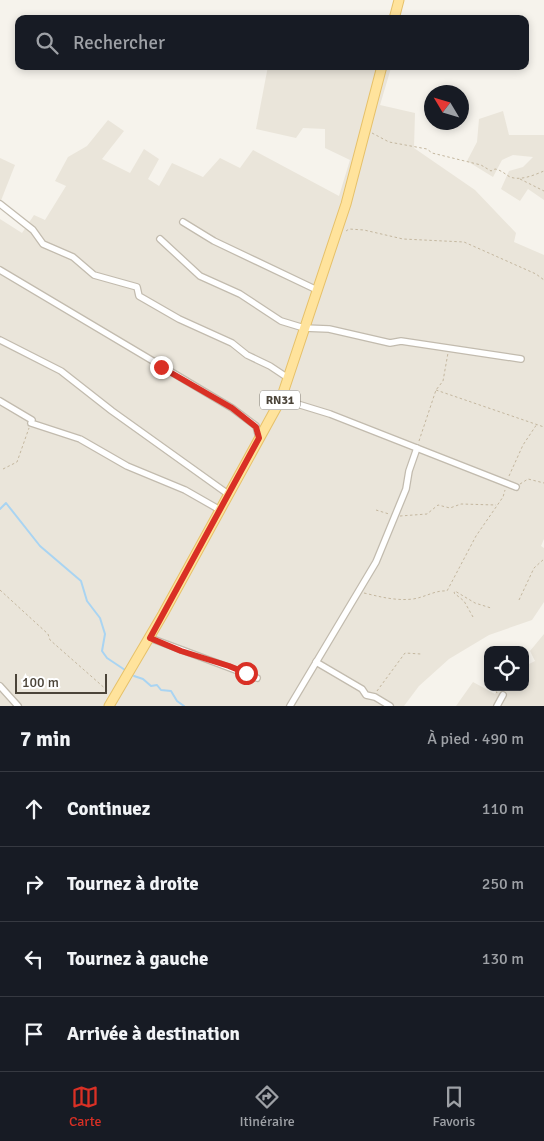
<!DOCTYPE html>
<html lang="fr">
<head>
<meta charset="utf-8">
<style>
	body { margin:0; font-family:Signika,sans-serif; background:#242831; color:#f1f3f6 }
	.controls { position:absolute; right:15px; bottom:15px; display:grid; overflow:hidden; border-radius:10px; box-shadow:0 2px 8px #0003 }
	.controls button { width:45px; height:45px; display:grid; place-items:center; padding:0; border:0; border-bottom:1px solid #363941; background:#171b24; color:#f1f3f6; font:25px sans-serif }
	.compass { position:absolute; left:424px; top:85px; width:45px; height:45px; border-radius:50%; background:#171b24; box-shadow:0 2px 8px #0003; rotate:308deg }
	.scale { position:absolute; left:15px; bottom:12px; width:92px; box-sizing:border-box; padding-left:5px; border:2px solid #4b4439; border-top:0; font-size:14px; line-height:18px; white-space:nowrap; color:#4b4439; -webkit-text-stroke:4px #fff; paint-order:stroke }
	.stop { position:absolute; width:15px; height:15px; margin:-11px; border:4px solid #d93025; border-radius:50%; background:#fff }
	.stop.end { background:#d93025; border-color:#fff; box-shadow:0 1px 5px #0008 }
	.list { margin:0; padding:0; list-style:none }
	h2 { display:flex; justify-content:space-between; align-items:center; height:65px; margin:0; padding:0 20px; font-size:21px }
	h2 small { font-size:16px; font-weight:400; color:#9ea1a6 }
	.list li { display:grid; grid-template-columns:32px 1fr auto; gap:15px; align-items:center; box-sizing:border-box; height:75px; padding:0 20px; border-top:1px solid #363941 }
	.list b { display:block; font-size:19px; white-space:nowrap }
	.list em { font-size:16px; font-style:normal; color:#9ea1a6 }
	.icon { flex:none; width:28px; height:28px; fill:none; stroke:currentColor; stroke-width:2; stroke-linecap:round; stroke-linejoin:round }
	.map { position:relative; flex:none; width:544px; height:706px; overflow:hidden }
	.search { position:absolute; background:#171b24; box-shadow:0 2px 8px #0003; left:15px; right:15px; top:15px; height:55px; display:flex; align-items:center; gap:12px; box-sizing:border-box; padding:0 18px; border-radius:10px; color:#9ea1a6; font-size:19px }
	.sheet { height:365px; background:#171b24 }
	nav { display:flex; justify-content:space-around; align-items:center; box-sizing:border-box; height:70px; border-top:1px solid #363941; background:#171b24; font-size:14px; color:#9ea1a6 }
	nav a { display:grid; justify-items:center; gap:2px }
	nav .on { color:#d93025 }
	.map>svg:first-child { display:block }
</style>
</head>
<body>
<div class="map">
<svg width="544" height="706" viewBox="0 0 544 706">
	<rect width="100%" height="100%" fill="#f6f3ec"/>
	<g fill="#eae5da">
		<polygon points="268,66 391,68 380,105 415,113 414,148 475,190 516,233 514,242 544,255 544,539 541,546 544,548 544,602 532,620 489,635 449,659 419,686 404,706 0,706 0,219 22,233 34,215 45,220 66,186 55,181 68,157 87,146 108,120 124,131 102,159 130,173 144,149 159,159 148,179 159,186 172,163 203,177 220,158 240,168 253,150 339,196 350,160 325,148 325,129 303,128 296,138 256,129"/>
		<polygon points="503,111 509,135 544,135 544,200 528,189 520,201 501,189 509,171 523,167 533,157 513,155 502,160 493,177 467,161 477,142 479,119"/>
		<polygon points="0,158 15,165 0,203"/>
		<polygon points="544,634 544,706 456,706 473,682 495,694 499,687 525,687 525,666 535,661 530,651"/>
	</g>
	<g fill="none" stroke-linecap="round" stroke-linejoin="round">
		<g stroke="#a9d4f2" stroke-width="2">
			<polyline points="0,509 6,503 40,546 81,581 87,601 100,618 105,634 102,651 107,658 125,670"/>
			<polyline points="134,676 143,679 151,686 157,685 161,690 171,691 177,701 184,706"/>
		</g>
		<defs>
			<g id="street">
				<polyline points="0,204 33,230 43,244 73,257 94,275 137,287 139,296 179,319 232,343 247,355 270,366 288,378"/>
				<polyline points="183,222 214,241 317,290"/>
				<polyline points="160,239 200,276 240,294 281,321 304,328 329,329 390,343 401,341 521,359"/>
				<polyline points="0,270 232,408 256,426 259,438"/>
				<polyline points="0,340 61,371 112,411 228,494"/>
				<polyline points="281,399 330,414 516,487"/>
				<polyline points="0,401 32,420 31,423 80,439 127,466 185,490 220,510"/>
				<polyline points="150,638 257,678"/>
				<polyline points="316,662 362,689 366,695 375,697 390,706"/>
				<polyline points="0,686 18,706"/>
				<polyline points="290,706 376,562 406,489 409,471 417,448"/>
				<polyline points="497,706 503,695"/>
			</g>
			<g id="primary">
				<polyline points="394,19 399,0"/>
				<polyline points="109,706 163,614 281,399 346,204 382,66"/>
			</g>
		</defs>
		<use href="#street" stroke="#c2bbae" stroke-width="8"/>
		<use href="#primary" stroke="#e6c16a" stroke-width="11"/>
		<g stroke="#c4b79f" stroke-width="1" stroke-dasharray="2.5 2.5" stroke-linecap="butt">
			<path d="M372,133L389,142L427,149L432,153L481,165L491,171L495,169C501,170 505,174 510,177C521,181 534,175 544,171"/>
			<polyline points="520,179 544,191"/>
			<polyline points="346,231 349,229 364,230 403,239 464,242 536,274 544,280"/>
			<polyline points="436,390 544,427"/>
			<polyline points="419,441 436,390 443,381 448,353"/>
			<polyline points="3,469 17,462 29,428"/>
			<polyline points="509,476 523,445 537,424"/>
			<polyline points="520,484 528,479 544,483"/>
			<polyline points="376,510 389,514"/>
			<polyline points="400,516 427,514 438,505 450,508 461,504 496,505"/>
			<polyline points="0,590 48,634 50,640 108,691"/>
			<path d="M364,593C381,597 396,601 413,599C426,597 435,590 447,591L476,536L503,497L505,490"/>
			<polyline points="519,600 534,568 544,559"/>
			<polyline points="473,617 464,601 454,593 455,591 475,603 491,608"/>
			<polyline points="494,687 497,693"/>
			<polyline points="377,691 405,653 421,654"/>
		</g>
		<use href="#street" stroke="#fff" stroke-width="5.5"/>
		<use href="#primary" stroke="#ffe39c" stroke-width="9"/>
	</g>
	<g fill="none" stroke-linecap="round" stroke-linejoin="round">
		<polyline stroke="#d93025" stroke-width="6" points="161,367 232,408 256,427 259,438 150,638 181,651 229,666 246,673"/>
	</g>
	<g text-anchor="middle" stroke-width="4" stroke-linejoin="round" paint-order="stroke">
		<rect fill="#fff" stroke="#817c74" stroke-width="1" x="260" y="390.5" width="40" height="19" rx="4"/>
		<g font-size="12" font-weight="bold" fill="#4b4439">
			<text x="280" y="404">RN31</text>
		</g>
	</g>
</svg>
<div class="controls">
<button><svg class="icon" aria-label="locate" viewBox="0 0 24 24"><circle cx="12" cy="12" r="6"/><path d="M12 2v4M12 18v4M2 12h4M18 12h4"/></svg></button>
</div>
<svg class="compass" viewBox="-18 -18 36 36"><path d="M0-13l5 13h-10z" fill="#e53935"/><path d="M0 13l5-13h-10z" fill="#9ea1a6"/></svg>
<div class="scale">100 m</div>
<div class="stop" style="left:246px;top:673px"></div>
<div class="stop end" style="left:161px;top:367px"></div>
<div class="search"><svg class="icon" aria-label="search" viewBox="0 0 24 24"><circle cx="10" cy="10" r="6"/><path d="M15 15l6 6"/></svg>Rechercher</div>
</div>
<section class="sheet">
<h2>7 min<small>À pied · 490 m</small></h2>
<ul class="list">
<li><svg class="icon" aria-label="ahead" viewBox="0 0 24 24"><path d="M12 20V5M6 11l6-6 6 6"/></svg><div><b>Continuez</b></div><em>110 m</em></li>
<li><svg class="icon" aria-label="right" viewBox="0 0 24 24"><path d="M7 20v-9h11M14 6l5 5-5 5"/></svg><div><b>Tournez à droite</b></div><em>250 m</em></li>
<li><svg class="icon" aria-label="left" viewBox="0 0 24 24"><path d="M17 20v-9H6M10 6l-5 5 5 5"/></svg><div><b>Tournez à gauche</b></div><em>130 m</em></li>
<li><svg class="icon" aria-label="arrive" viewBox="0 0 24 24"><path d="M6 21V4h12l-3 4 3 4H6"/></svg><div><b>Arrivée à destination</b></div></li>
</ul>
</section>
<nav>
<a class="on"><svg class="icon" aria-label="map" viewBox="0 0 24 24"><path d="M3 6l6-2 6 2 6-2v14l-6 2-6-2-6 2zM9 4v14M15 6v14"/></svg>Carte</a>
<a><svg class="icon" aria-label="directions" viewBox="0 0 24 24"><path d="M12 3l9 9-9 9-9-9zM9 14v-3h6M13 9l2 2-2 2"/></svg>Itinéraire</a>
<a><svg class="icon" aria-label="saved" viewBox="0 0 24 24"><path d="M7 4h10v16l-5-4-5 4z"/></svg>Favoris</a>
</nav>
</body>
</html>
